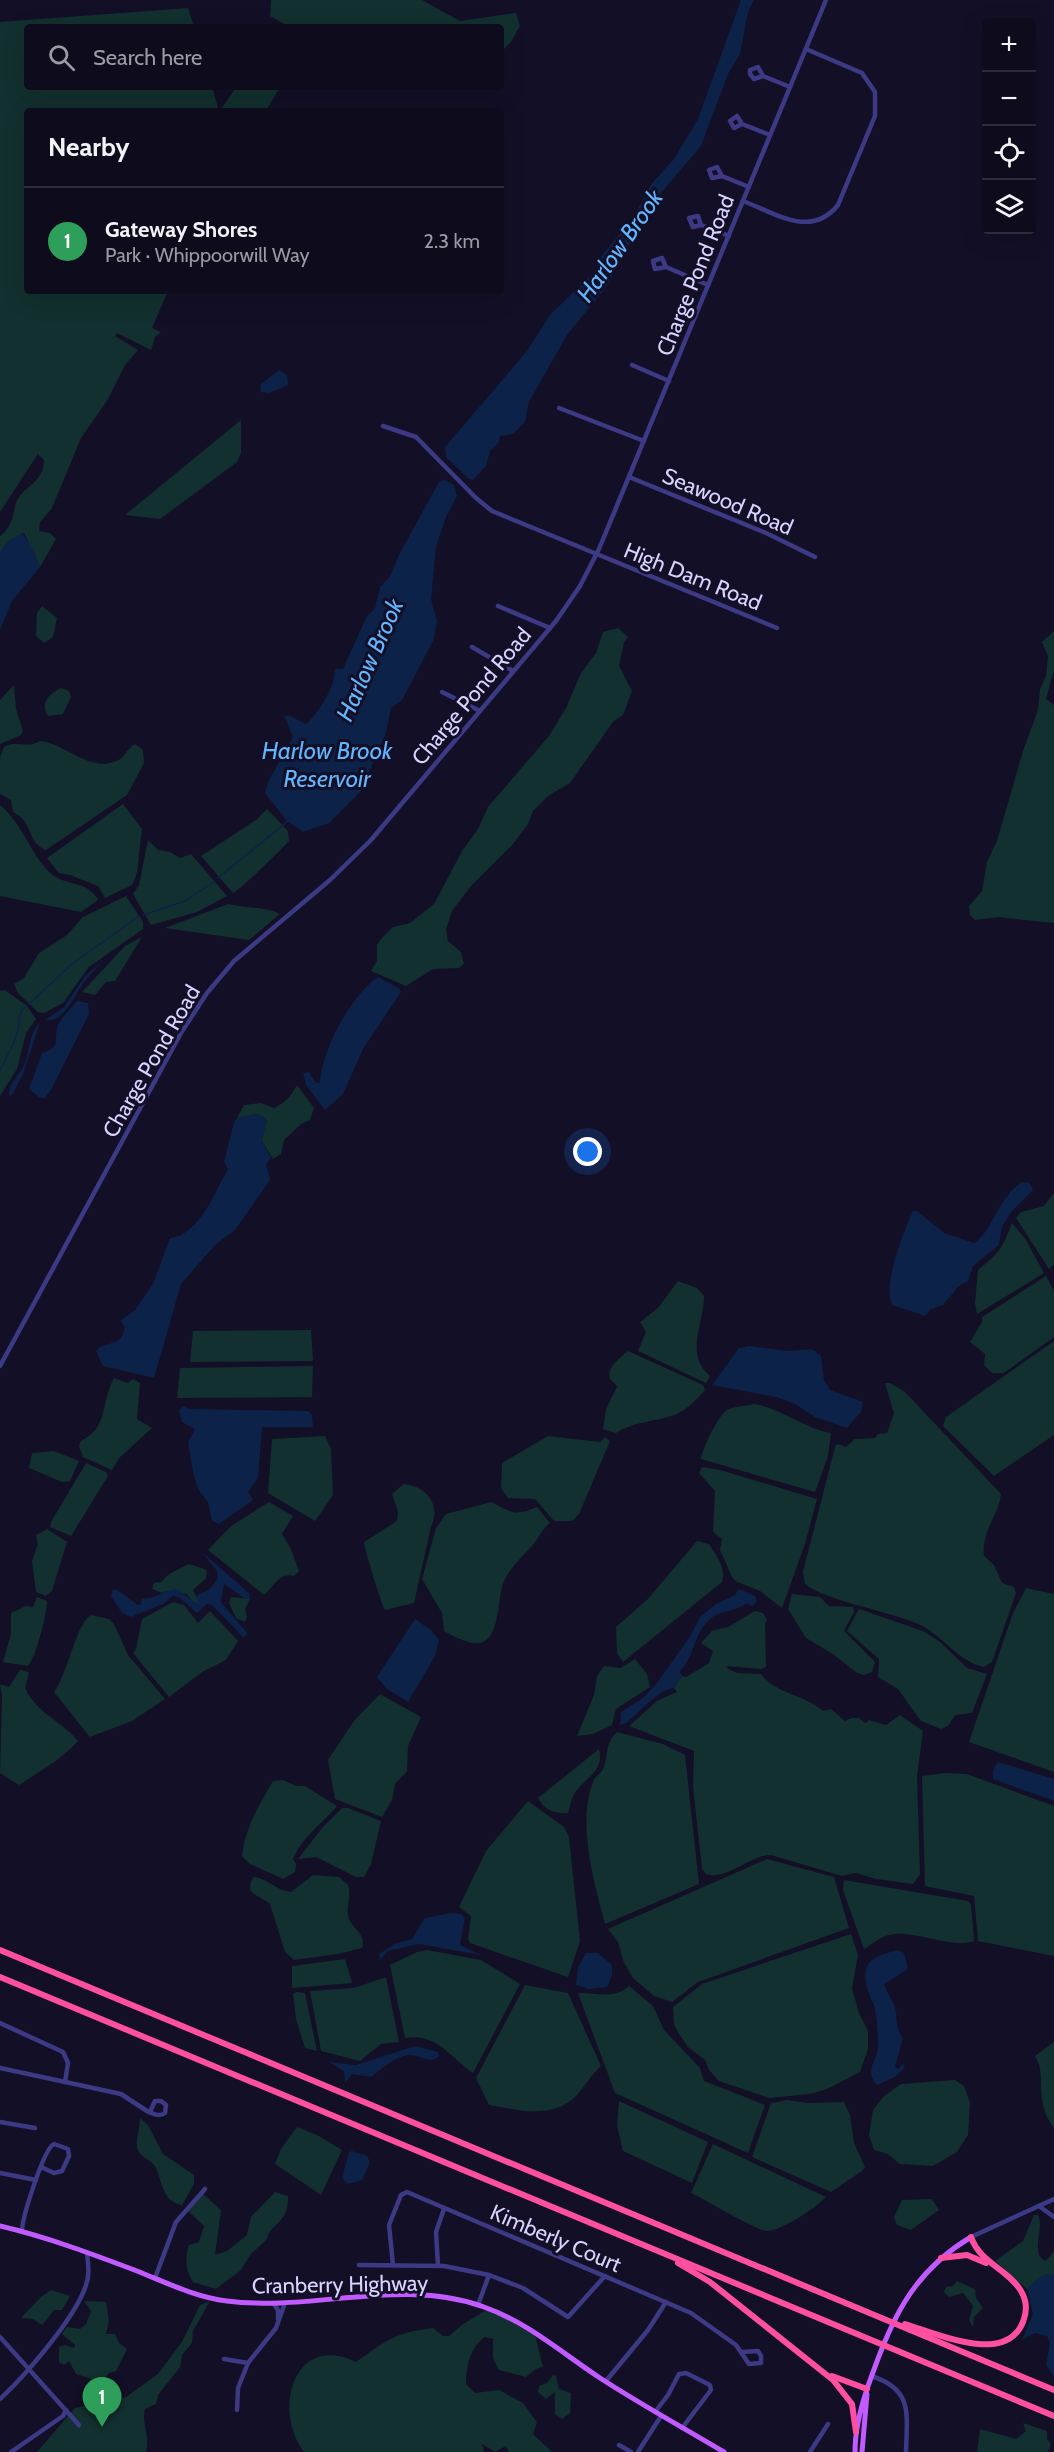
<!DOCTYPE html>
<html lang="en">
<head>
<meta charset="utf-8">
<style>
	body { margin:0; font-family:Cabin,sans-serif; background:#1c1929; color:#f1f3f6 }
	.controls { position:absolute; right:18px; top:18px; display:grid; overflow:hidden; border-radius:6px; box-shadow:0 6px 24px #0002 }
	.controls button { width:54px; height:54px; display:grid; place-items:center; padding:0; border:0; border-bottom:2px solid #2e2b3b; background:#0e0b1c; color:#f1f3f6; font:30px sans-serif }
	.you { position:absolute; left:588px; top:1152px; width:21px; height:21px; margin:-15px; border:4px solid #fff; border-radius:50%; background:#1a73e8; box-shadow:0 0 0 9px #1a73e833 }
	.badge { display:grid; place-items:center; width:39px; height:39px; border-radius:50%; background:#00e5ff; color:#fff; font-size:20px; font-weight:700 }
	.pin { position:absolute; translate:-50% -50px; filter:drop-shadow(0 2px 3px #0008) }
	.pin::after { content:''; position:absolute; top:32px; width:21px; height:18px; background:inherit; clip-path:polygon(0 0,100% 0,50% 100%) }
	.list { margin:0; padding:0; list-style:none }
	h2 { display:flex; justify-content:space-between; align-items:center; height:78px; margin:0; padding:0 24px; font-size:26px }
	h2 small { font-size:20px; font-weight:400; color:#9b9ba3 }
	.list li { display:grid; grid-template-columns:39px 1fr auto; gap:18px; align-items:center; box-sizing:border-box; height:108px; padding:0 24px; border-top:2px solid #2e2b3b }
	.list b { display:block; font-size:22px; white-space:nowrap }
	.list p { margin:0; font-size:20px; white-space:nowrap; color:#9b9ba3 }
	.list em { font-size:20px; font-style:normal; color:#9b9ba3 }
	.icon { flex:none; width:33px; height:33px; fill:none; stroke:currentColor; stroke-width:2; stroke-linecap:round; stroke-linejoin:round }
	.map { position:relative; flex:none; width:1054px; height:2452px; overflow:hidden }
	.search { position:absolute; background:#0e0b1c; box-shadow:0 6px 24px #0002; left:24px; top:24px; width:480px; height:66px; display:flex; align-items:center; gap:15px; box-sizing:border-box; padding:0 21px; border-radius:6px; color:#9b9ba3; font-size:22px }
	.panel { position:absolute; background:#0e0b1c; box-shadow:0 6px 24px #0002; left:24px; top:108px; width:480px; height:186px; border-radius:6px }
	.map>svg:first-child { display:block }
</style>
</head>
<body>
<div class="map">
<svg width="1054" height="2452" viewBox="0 0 1054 2452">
	<rect width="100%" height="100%" fill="#130f26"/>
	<g fill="#12302f">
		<polygon points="271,0 422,0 460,21 516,13 520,26 511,42 501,52 501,27 290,27 270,16"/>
		<path d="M188,8L194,27H27V87H212L219,111H27V291H168L152,328L161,332L155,337L151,350L117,333L115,336L138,350L125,365L108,399L81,438L52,508L40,522L39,531L50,533L56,539L40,567L24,533L8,542L0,553V536C13,526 12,517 16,503C22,486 44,484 44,460L38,454L0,512V22Z"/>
		<polygon points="236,87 280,87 266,111 220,111"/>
		<polygon points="241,420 241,453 237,462 160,519 125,515"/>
		<polygon points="42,606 57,618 53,637 44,643 36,636 37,613"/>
		<polygon points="618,628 628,637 624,642 619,666 632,691 623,715 613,722 570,783 548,796 533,811 528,824 513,844 471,886 452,911 446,929 448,941 461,952 464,964 459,968 433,969 406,986 371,971 377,961 377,945 381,939 393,927 410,923 434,904 462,851 478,829 488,807 549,736 566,708 581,673 596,653 603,632"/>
		<polygon points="1054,631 1054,670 1046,699 1054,705 1054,923 998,917 975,920 970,915 969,906 982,891 987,862 997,841 1023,751 1038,710 1040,689 1046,676 1048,656 1042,642"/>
		<polygon points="14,685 16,709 23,731 21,735 0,744 0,700"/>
		<path d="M61,688L69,691L71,697L63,714L48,716C40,704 48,694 61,688Z"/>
		<path d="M40,741C64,743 88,771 114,762C125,759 126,749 135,744L143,750L144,763L127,795L46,850C31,845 31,828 22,818C19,815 16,814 13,812L11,800L0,794V757L4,747C16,740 27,749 40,741Z"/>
		<polygon points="123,804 142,829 137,873 132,885 105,898 98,886 70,875 59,873 47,858"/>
		<path d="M0,805C22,823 30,853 50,873C64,886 88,880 98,900L81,912L0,896Z"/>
		<path d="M267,809L288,831L289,841C283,848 238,892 233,893L201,856L256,820Z"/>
		<polygon points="148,840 158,850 170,852 180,858 191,854 227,896 197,912 151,925 133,894 139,885"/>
		<polygon points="126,896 143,922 143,929 89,967 63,1003 44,1013 38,1012 18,993 14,984 24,978 39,953 67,935 83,917"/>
		<path d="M228,904C246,909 264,906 280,914L249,940L165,928Z"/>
		<polygon points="142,937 115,981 106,982 95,995 82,992 125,946"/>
		<polygon points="5,990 27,1006 36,1019 26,1033 17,1069 0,1096 0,991"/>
		<path d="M297,1085L314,1108L310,1120L301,1124L284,1140L281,1154L273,1159L262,1141L266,1119L257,1114L237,1118L244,1105L261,1103L274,1108C286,1102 291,1096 297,1085Z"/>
		<polygon points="1054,1193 1054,1264 1049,1269 1016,1218 1021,1212 1044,1206"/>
		<path d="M1012,1223L1026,1240L1044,1273L977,1314L975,1303L978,1270C1000,1252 1002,1249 1012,1223Z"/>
		<polygon points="1046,1276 1054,1291 1054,1337 1004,1373 992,1373 984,1365 985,1354 970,1342 982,1322 982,1317"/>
		<path d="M678,1281L697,1288L704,1296C704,1325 684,1353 710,1376L706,1383L638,1351L646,1332L640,1322L658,1308Z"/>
		<polygon points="311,1330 313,1361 190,1362 193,1331"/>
		<polygon points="1054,1341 1054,1435 994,1476 943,1426 946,1417"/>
		<path d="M628,1351L703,1385L705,1390C695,1401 685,1412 671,1416C652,1422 633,1422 616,1433L603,1429L606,1409L617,1387C616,1384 613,1382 611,1380C604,1369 621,1357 628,1351Z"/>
		<polygon points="313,1366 312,1397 177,1398 180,1368"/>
		<path d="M114,1378L128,1383L133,1379L140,1383L137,1419L152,1428L119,1458L112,1470L83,1457L79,1446L81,1441C109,1427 100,1404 114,1378Z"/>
		<path d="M885,1383H890L905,1392L1001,1494C998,1517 981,1532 984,1556L994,1565L1002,1583L1014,1587L1016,1593L992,1662L984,1667C958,1662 942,1634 918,1624C889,1611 826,1601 805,1584L803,1572L835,1447L837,1444L846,1447L855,1439L875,1438L878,1434L887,1433L894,1413Z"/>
		<path d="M754,1404C781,1408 803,1428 831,1433L828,1456L815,1492L701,1459C702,1449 720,1411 729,1409C737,1406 746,1406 754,1404Z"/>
		<polygon points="325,1436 331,1449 333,1495 315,1521 268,1493 272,1439"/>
		<polygon points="548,1436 600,1442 605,1437 610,1441 579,1514 572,1521 554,1521 535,1499 508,1498 501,1488 502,1463"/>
		<polygon points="54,1451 79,1461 70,1481 62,1482 29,1468 32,1453"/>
		<polygon points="86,1463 106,1472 108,1476 71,1536 50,1527 51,1522"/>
		<polygon points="702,1467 720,1470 817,1499 805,1544 782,1608 760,1591 735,1581 732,1577 720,1550 722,1539 713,1532 715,1491 699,1473"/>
		<path d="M404,1484C428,1487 441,1505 431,1527L414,1603L385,1610C382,1605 364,1548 364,1542L397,1521L398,1512L392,1494Z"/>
		<path d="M269,1502L293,1516L282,1534L290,1547L299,1571L294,1576C279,1572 274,1587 264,1595L208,1550L231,1526Z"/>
		<path d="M491,1502C512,1512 513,1517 537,1507L550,1523C541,1530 538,1540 530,1548C521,1558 510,1568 504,1581C497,1597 501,1633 483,1642C473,1647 453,1636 444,1631L442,1613L422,1579L436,1528L446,1514Z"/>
		<polygon points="47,1529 67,1542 52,1591 46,1596 36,1592 32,1561 38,1544 36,1535"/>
		<path d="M697,1541L709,1544C716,1555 727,1569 722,1582L623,1662L617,1653L616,1627L648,1599Z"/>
		<polygon points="189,1564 207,1570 206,1578 193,1590 200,1605 195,1604 187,1594 167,1591 162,1593 152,1589 154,1583 161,1582 169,1574"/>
		<polygon points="1026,1588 1054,1594 1054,1772 969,1742 1013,1613"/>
		<polygon points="792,1594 820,1597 829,1606 853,1607 854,1612 844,1631 875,1662 872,1672 864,1675 857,1673 833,1654 806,1638 788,1609"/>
		<path d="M37,1597L47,1601C47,1614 36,1657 28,1666L3,1662L11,1634V1613L26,1606L33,1607Z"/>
		<polygon points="231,1597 250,1599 245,1609 247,1617 245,1622 236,1618 229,1603"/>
		<polygon points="173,1602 184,1605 198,1623 210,1611 238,1641 226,1660 202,1672 169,1697 133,1653 136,1649 142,1619"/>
		<polygon points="859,1609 923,1631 940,1642 967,1668 987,1674 972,1713 955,1715 948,1726 941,1729 921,1721 898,1689 878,1677 879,1659 847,1631"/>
		<path d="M755,1611L763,1613L767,1620L765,1624L766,1667L761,1669L727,1666L728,1669L737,1673L761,1674C777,1695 804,1694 823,1711L831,1709L845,1721L851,1718H859L865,1723L869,1720L886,1725L900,1715L923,1731L917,1776L920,1874L913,1884L876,1879L856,1873L842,1876L771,1855C750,1855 727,1881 706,1874L702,1869L693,1787L694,1751L629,1726L657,1701L677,1692L674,1688L682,1676L686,1677L709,1663L713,1651L701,1643L712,1631L728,1627Z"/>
		<path d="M91,1615L109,1619L114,1624L128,1655L165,1699L132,1721L90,1737L54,1692C67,1676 77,1621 91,1615Z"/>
		<polygon points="635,1659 647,1674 650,1687 616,1709 612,1725 593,1734 577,1736 594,1695 597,1676 604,1666 621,1668"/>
		<path d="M20,1670L29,1672L25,1688C37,1714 62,1721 78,1741C62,1759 40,1771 19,1785L0,1773L2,1696L0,1684L9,1687Z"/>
		<polygon points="380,1694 421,1717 408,1746 407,1771 395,1784 392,1800 382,1817 335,1799 328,1760 354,1721"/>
		<path d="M617,1732L663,1744L685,1755L699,1884L605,1924C594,1882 576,1821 594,1780C596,1775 601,1774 603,1769C609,1755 604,1744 617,1732Z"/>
		<path d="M599,1749C605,1772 584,1778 574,1794C571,1800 570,1807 568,1813C555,1814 544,1810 538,1798Z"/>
		<polygon points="945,1773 967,1774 1054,1806 1054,1956 978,1941 974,1896 925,1886 922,1776"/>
		<path d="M283,1780L296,1786H305L337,1806C323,1823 301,1838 293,1859L296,1864L295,1872L283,1879L250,1864L242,1856C245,1828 259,1805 273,1781Z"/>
		<polygon points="528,1801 564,1827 569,1837 580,1941 568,1977 470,1943 468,1939 471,1916 459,1907 486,1851"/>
		<polygon points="342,1808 348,1808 381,1821 371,1864 364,1877 356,1877 316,1857 298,1859 323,1827"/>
		<polygon points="767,1859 834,1877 849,1928 698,1982 672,2002 654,1996 633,1978 624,1963 618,1942 608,1929"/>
		<path d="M313,1875L339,1877L348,1885C352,1896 345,1908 349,1919C353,1929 367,1935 362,1948L338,1954L294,1960L285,1952L270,1904C260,1895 242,1894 254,1877C267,1878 277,1891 291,1892Z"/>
		<path d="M844,1880L968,1901L971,1904L974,1941C954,1949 918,1931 894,1934C882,1935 873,1944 864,1949L843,1890Z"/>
		<polygon points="851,1934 858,1955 852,1988 859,2013 868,2031 868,2049 860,2072 827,2089 810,2094 769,2098 719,2081 709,2070 705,2060 688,2047 679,2034 674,2024 673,2007 702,1984"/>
		<path d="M427,1950L481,1960L520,1984L473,2073C450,2058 438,2033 405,2038L404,2033L390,1965L417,1952Z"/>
		<polygon points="345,1959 352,1983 292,1988 292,1966"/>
		<polygon points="386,1977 399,2042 381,2044 360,2061 321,2051 310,1991 354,1988"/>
		<path d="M525,1985L568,1993L601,2066C592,2074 585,2086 577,2095C553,2120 519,2110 489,2105L476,2078Z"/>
		<path d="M629,1986L653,2006L664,2030L700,2068L704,2081L765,2105L748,2153L615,2093L578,1993C595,1992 614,2000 629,1986Z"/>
		<polygon points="296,1992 305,1993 317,2051 305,2048 296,2019 293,1994"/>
		<path d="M1054,2042V2128C1032,2098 1048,2076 1035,2056Z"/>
		<polygon points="955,2080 964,2086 970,2103 968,2135 957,2152 933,2166 900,2164 888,2154 874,2150 869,2135 873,2110 884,2096 901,2084"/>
		<polygon points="787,2100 808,2103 844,2102 850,2115 854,2143 865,2167 862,2171 831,2192 752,2157 771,2103"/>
		<polygon points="619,2101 708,2142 692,2183 623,2151 617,2126"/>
		<path d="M140,2118L148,2125L163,2154L194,2175V2184L182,2205C163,2202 162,2182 156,2168C152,2159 139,2158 137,2147C136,2139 140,2127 140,2118Z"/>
		<polygon points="297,2127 319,2136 342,2150 321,2195 275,2164 281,2149"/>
		<path d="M713,2144L826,2197C817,2207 780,2232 766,2231C754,2229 706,2200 691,2193Z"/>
		<path d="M275,2192L288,2196C289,2224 269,2224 267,2239L251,2254L241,2270L216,2289L193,2282C185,2270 185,2257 189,2245L199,2242L204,2226L187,2210L202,2193L221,2210L215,2255L227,2251L247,2235L251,2217Z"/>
		<polygon points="932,2199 939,2210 911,2230 897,2225 894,2217 902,2200"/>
		<path d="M1034,2215H1038C1045,2228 1029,2255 1046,2261L1054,2251V2274H1048L1027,2289L995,2261L1023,2241Z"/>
		<polygon points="957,2281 975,2289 976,2298 983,2308 974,2317 973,2327 969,2320 973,2306 963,2293 949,2297 944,2292 946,2287 953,2286"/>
		<polygon points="51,2290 70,2296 62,2310 54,2310 42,2325 33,2319 21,2318 41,2297"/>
		<polygon points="84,2301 106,2302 109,2321 106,2334 115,2334 119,2343 127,2349 116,2371 109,2373 99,2384 89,2378 76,2374 69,2361 64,2365 59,2362 59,2347 65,2345 74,2348 75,2345 62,2334 67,2327 80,2329 86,2324 91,2311"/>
		<path d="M210,2301L193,2331L192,2343L182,2355L180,2367L158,2395L156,2404L145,2409C141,2424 151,2436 146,2452H37L75,2408L126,2397L158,2374L182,2342L200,2305Z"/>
		<path d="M488,2309L535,2335L543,2367L536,2369L526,2377L499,2370L493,2358V2339L485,2337C470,2347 466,2367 466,2384L475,2393L499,2390L523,2403L537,2422L533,2434L552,2452H509L506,2446L495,2452L482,2444L484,2452H304C272,2410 294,2332 356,2362C387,2340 393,2333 433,2328L443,2336H449L463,2324Z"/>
		<polygon points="553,2375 556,2376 559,2389 571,2393 570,2413 562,2419 555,2414 555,2392 546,2399 538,2392 539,2386 547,2383"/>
		<polygon points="1023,2423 1047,2431 1047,2439 1051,2444 1048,2452 977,2452 980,2429 1016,2439 1026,2431"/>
	</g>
	<g fill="#0c2248">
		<polygon points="741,0 754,0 748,12 740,54 728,74 701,146 655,200 643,229 629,245 607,286 567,335 529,402 525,422 513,434 500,436 499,442 490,451 486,466 473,480 469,479 446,457 445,447 527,351 550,315 596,270 600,258 634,216 652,183 674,159 698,119"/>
		<polygon points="279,370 287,375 288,385 269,393 261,392 261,384"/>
		<path d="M445,480L454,485L457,496L446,517L436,547L431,599L437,621L434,639L402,700L391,708L386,733L361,791L329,823L303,832L287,821L265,793L268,782L293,737L284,716H290L306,724C317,715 338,683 334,669H343L366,618L375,608L380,587L389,578L400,553L439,482Z"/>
		<polygon points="22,533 34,551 40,567 12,601 0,630 0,553 8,542"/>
		<path d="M109,956C101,963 92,972 85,981C76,992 63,1025 45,1020L64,1007L85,976Z"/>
		<path d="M378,977L399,988L401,992L363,1049L343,1094L325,1110L306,1085L303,1073L309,1072L315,1082L320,1083C322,1049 350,997 378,977Z"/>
		<path d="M77,1001L88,1003L89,1014L52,1088L45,1098H40L29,1089L42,1053C61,1047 54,1042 57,1028C58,1020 72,1008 77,1001Z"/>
		<path d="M40,1023L23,1074L12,1095L9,1096C8,1085 18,1076 23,1067C31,1052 27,1035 40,1023Z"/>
		<path d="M257,1114L267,1120L262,1141L271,1158L266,1164L270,1180L235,1230L216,1244L181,1284L154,1378L103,1366L96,1351L100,1347C114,1341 121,1345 125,1327L120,1321L135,1310L153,1284L170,1238C174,1237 179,1237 183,1234C205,1220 216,1190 228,1169L224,1162L234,1122L237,1118Z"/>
		<path d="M1022,1182L1030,1183L1033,1190L1012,1211L1002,1227L999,1245L973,1266L968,1281L959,1286L943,1305L931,1309L925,1316L892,1305C882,1285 904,1231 913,1211H917L944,1233L974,1243C992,1233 998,1197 1022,1182Z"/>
		<polygon points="749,1346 787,1351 812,1349 821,1356 824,1380 830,1390 863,1402 861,1412 847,1428 815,1417 795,1404 776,1397 712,1385 739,1348"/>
		<polygon points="184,1406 188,1409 308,1411 312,1415 313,1427 262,1427 258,1478 248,1492 253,1500 219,1524 212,1521 208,1502 198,1489 193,1472 188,1442 195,1429 182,1422 179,1410"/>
		<path d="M203,1553L249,1593L250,1599H246L224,1584L221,1602L247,1633L244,1638L212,1605L207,1604L197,1613L180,1598L173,1596L163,1604L131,1617L122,1613L111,1596L113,1590H117L138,1605L141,1604L142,1598C156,1600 163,1590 177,1589L199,1605L196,1596L210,1589L218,1578L217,1571Z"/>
		<path d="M739,1589L755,1596L757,1601L752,1606L747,1603C736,1612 718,1610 708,1621C692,1638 696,1654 680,1671L682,1676L674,1688C654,1690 630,1726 620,1725L621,1712L643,1698L657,1683L689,1638L701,1616L716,1604L735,1595Z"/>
		<polygon points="415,1619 431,1630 439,1640 435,1656 408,1702 387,1689 377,1677"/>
		<polygon points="998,1762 1054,1779 1054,1801 993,1779 993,1770"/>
		<polygon points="451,1913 462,1914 465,1918 460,1945 481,1955 418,1944 388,1951 380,1960 379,1954 395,1944 412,1939 425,1918"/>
		<path d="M897,1950L904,1953L908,1969L884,1984C887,1993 895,2003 896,2012C897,2022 896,2029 903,2038L895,2067L898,2069L903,2064L905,2067L895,2077L877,2085C864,2070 876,2064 878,2047C879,2042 876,2009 874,2005C869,1995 863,1981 866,1969C870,1956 886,1954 897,1950Z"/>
		<polygon points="598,1953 612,1965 612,1976 607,1987 589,1989 576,1985 578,1967 586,1953"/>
		<path d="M415,2046L438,2052L439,2056C431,2065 419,2054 408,2055C394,2057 382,2069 371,2077L352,2074L345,2083L344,2071L329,2062L356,2065Z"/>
		<polygon points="352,2151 367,2156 370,2162 362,2180 348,2184 342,2178 349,2152"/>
		<polygon points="1048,2274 1054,2274 1054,2377 1046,2365 1050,2342 1047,2336 1035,2333 1022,2340 1033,2314 1027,2289 1037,2279"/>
	</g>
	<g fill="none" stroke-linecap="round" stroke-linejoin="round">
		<g stroke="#0c2248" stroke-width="1.5">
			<polyline points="218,878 288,821"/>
			<polyline points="143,915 185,901 215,881"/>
			<polyline points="29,1004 72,964 139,916"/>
			<path d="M0,1070C7,1058 12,1047 17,1034C21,1024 16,1016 25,1007"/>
		</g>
		<g stroke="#3d3a85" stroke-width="4.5">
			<polyline points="763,76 754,79 750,74 750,70 758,67 763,76 790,87"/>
			<polyline points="742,124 734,128 730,121 737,116 742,124 770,135"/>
			<polyline points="722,176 717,167 709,170 712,178 722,176 749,187"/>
			<path d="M743,201C775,213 811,239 838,205L875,116V92L862,73L806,49"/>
			<polyline points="701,225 693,227 689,218 698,216 701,225 729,236"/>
			<polyline points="666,267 662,258 653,261 655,269 666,267 708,285"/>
			<polyline points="632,365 669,381"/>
			<polyline points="559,408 644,441"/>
			<polyline points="383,426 416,437 476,498 492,511 777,628"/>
			<polyline points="629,477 766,533 815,557"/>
			<polyline points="498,606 550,628"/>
			<polyline points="472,647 513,671"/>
			<polyline points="442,692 480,711"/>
			<polyline points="0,1366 181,1033 207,993 234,961 330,880 371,840 556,621 580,586 599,549 826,0"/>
			<polyline points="0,2023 63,2052 68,2063 65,2082"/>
			<path d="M0,2068L121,2094L147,2111C153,2114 159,2117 165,2113L166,2105L161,2101H155L150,2112"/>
			<polyline points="0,2122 35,2128"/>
			<polyline points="0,2173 36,2180"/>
			<polyline points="1039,2206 1054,2217"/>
			<path d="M22,2231C22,2218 44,2148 54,2144L68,2149L69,2156L62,2171L54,2173L41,2167"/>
			<polyline points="971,2237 1054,2199"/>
			<polyline points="359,2265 444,2266 489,2275"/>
			<polyline points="393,2265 389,2225 401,2195 407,2192 691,2313 736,2345 749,2364 761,2363 761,2356 758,2351 742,2352"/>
			<polyline points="438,2266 436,2232 444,2209"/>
			<polyline points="155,2278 176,2222 205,2189"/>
			<polyline points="273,2303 278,2310 278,2319"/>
			<polyline points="478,2305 489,2275 523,2288 568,2317 605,2276"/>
			<polyline points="0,2337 79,2425"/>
			<polyline points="224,2359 248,2363"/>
			<path d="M871,2376C913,2389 907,2413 906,2452"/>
			<polyline points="606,2381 648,2330 666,2302"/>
			<path d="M0,2399C25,2376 76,2317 86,2285C90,2275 88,2264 87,2253"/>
			<polyline points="237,2410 238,2388 248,2363 276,2328 285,2303"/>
			<polyline points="655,2412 668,2395 679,2374 686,2373 710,2385 711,2390 682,2428"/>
			<polyline points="619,2445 631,2452"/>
			<polyline points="11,2452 63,2416 66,2410"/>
			<polyline points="638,2452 661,2416"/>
			<polyline points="810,2452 828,2424"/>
		</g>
		<g stroke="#c25bff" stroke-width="5">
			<path d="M0,2226C47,2237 92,2254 137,2271C167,2283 195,2297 227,2301C312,2312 402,2277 484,2307C527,2322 562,2353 600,2378C640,2404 682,2427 724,2452"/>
			<path d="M855,2452C855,2430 860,2410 867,2389C890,2324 909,2274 971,2237"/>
			<polyline points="862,2452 867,2394"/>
		</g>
		<g stroke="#ff4fa3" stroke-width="6">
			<polyline points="0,1950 1054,2390"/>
			<polyline points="0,1977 1054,2416"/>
			<polyline points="941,2258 967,2255 986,2263"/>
			<polyline points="678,2263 710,2282 833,2380 852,2404 856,2432"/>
			<path d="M905,2324C935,2333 1005,2366 1023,2322C1027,2312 1027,2301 1021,2291C1008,2269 980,2263 971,2237"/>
			<polyline points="832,2376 867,2389"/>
		</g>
	</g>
	<g text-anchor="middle" stroke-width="6" stroke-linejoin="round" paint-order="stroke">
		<g font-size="22" fill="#d9d4ff" stroke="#130f26">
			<text transform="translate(695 275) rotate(-68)" y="8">Charge Pond Road</text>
			<text transform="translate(728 501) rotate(23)" y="8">Seawood Road</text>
			<text transform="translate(693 576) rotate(22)" y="8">High Dam Road</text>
			<text transform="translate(471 696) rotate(-50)" y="8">Charge Pond Road</text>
			<text transform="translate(151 1061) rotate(-60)" y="8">Charge Pond Road</text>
			<text transform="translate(556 2238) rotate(23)" y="8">Kimberly Court</text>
			<text transform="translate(340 2284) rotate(-1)" y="8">Cranberry Highway</text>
		</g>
		<g font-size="24" font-style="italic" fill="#62b6ff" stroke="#130f26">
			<text transform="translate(620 246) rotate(-55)" y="8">Harlow Brook</text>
			<text transform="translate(370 660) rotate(-66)" y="8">Harlow Brook</text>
			<text x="327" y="759">Harlow Brook<tspan x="327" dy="28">Reservoir</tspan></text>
		</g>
	</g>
</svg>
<div class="controls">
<button>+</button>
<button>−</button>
<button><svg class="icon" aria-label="locate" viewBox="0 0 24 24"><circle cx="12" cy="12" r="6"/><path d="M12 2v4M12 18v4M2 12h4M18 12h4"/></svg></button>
<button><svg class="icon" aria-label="layers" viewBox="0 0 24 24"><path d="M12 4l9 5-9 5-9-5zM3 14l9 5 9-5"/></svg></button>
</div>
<div class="you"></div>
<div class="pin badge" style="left:102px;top:2427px;background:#2e9e5b">1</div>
<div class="search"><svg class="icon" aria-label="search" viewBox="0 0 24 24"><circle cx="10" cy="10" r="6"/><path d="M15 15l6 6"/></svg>Search here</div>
<section class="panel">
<h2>Nearby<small></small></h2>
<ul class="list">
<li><span class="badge" style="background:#2e9e5b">1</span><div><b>Gateway Shores</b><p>Park · Whippoorwill Way</p></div><em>2.3 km</em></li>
</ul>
</section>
</div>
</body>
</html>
